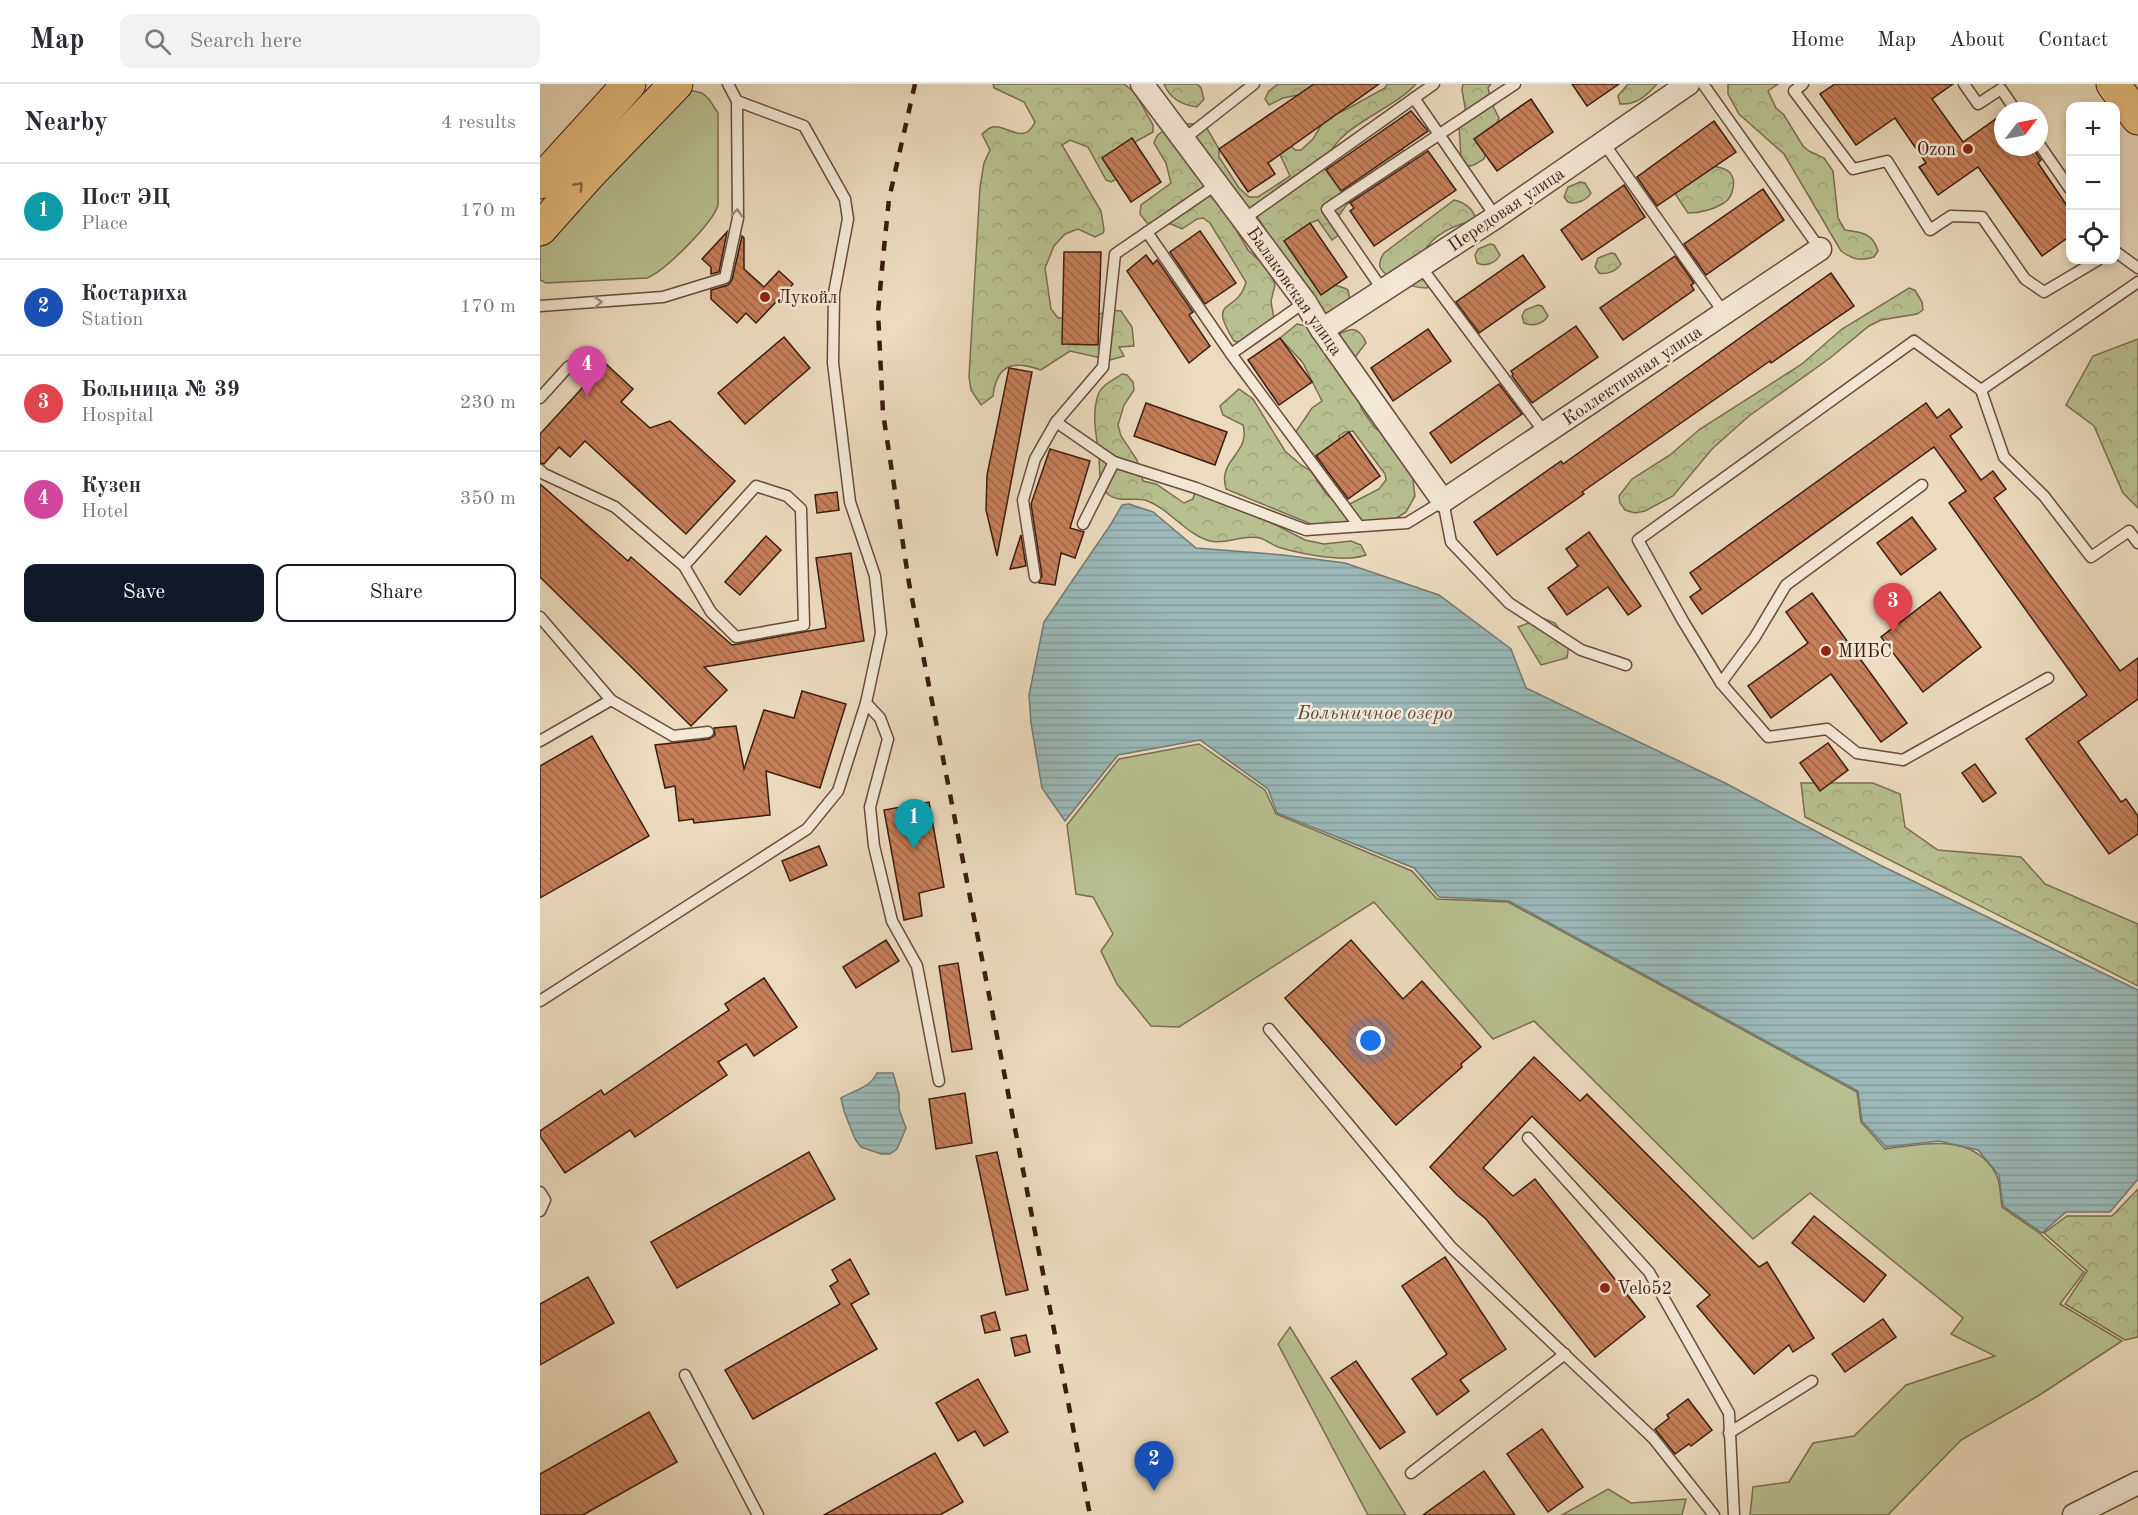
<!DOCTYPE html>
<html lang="en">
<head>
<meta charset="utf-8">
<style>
	body { margin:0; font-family:"Old Standard TT",serif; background:#f2f2f3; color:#2b2b33 }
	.controls { position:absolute; right:18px; top:18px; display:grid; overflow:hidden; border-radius:12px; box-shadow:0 3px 9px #0003 }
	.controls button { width:54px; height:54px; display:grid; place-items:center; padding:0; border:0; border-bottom:2px solid #e1e1e2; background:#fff; color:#2b2b33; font:30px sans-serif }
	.compass { position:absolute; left:1454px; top:18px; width:54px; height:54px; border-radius:50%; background:#fff; box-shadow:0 3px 9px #0003; rotate:58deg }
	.you { position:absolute; left:831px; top:957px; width:21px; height:21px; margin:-15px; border:4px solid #fff; border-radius:50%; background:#1a73e8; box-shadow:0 0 0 9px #1a73e833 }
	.badge { display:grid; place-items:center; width:39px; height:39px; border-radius:50%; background:#111827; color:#fff; font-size:20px; font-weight:700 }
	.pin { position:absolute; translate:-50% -50px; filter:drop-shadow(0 2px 3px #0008) }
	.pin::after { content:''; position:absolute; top:32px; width:21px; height:18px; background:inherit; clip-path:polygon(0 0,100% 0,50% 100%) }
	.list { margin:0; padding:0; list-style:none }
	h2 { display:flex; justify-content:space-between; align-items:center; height:78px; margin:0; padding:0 24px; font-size:26px }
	h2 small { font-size:20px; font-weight:400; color:#7c7c81 }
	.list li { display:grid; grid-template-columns:39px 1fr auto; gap:18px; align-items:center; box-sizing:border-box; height:96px; padding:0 24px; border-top:2px solid #e1e1e2 }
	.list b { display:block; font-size:22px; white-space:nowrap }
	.list p { margin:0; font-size:20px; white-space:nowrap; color:#7c7c81 }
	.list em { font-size:20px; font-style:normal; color:#7c7c81 }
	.actions { display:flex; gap:12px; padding:18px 24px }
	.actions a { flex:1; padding:14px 0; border:2px solid #111827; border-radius:12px; text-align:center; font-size:21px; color:#111827 }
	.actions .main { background:#111827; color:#fff }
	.icon { flex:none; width:33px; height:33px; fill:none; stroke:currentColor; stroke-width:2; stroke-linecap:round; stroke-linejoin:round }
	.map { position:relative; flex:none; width:1598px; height:1431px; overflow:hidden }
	header { display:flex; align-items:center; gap:36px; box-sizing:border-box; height:84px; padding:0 30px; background:#fff; border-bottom:2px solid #e1e1e2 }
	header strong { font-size:28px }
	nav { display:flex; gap:33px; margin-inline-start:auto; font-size:21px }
	.search { width:420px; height:54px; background:#f2f2f3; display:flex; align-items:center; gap:15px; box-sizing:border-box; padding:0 21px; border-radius:12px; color:#7c7c81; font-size:22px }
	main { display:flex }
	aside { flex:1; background:#fff }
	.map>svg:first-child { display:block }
</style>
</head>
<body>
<header>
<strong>Map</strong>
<div class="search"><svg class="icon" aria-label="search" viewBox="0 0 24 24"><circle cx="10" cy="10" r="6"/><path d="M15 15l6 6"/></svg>Search here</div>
<nav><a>Home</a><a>Map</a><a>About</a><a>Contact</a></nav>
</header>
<main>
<aside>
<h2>Nearby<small>4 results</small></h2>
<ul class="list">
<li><span class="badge" style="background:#0f9aa8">1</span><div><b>Пост ЭЦ</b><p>Place</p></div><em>170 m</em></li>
<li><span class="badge" style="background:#1a4fb4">2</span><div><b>Костариха</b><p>Station</p></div><em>170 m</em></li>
<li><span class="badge" style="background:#e0444e">3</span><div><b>Больница № 39</b><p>Hospital</p></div><em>230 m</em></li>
<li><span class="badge" style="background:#d1479c">4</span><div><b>Кузен</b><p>Hotel</p></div><em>350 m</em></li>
</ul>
<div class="actions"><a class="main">Save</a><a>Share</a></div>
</aside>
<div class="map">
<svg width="1598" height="1431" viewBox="0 0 1598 1431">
	<defs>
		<pattern id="forest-crowns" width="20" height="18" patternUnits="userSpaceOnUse" patternTransform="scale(1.5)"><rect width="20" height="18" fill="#b8c091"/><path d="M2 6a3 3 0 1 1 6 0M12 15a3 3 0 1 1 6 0" fill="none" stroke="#9fa47c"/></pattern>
		<pattern id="water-rules" width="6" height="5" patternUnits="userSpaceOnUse" patternTransform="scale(1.5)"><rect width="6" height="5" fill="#9ab9b8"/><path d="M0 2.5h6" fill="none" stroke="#869e9d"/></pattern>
		<pattern id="building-back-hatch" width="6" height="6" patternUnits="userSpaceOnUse" patternTransform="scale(1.5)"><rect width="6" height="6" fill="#c67f5a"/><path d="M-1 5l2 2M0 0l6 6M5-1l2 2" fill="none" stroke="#a26749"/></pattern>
	</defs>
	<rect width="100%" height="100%" fill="#ecdbbe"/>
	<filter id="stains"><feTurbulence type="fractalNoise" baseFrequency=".00333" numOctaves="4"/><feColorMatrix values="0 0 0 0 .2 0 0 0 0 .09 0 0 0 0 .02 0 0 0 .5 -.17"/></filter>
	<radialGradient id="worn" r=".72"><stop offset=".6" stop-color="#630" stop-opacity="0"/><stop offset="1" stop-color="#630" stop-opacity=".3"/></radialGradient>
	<g fill="#b8c091" stroke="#7a6e51" stroke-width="1.5">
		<path d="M148,6L162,9L169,15L178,29V121C173,139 125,187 107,194L6,199L0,196V163L133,17Z"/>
		<path d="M659,660L725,706L736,730L872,787L897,815L968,818L1317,1008L1321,1038L1345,1065C1384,1060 1433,1048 1456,1090C1461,1098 1460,1113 1462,1123L1498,1148L1544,1188L1520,1220L1582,1257L1498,1312L1421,1356L1348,1431H1210L1213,1403L1249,1398L1273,1359L1314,1352L1366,1301L1455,1272L1411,1250L1423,1234L1270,1109L1213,1155L994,937L953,955L834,818L639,943L611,942L577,900L561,867L573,850L553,813L536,810L527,741L579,675Z"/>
		<polygon points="750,1243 866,1431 828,1431 738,1260"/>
		<polygon points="1068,1405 1091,1419 1146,1415 1142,1431 1022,1431"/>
	</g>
	<g fill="url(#forest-crowns)" stroke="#7a6e51" stroke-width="1.5">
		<path d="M453,0H584L595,9L613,41V48L595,58C593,85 595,85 571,98L566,96L548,63L530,56L522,61L561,127L564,146L563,149L555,153L538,145L525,150L514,162L505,184L511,225L518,234H550L570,226L581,227L592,243L594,262L579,263L584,272L570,276L530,267L501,286C473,276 457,280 453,312L441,321L431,306L429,293L440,103L444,79L450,66L442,50C445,48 447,45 450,44C465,37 483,64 495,38L484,18L454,4Z"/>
		<path d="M624,0H657L661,4L664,15L657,23C642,21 630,15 624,0Z"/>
		<polygon points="738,0 778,0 763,10 743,14 729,21 725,15 729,7"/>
		<path d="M847,0H876C852,27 800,40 787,75L793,84L862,65L871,84L807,120L798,133L800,150L792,156L778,136L770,139L765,189C776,201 794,198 808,206L811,220L793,232L786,230L773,218L718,134L702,124L692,139L708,166L726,183L733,195L735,201L731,217L734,235L705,259L694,257C666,211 697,232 706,198L670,139L663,134L657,135L642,145L631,140L607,139L600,130L601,121L631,99L626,79L614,59C615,56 616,53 618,51C627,41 653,38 665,41L679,65V73L699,104L709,113H718L750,92L735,60L751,62L755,66H761L773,55L785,35L805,26L845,4Z"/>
		<polygon points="923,0 951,0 948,4 952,20 959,34 950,53 944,75 934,81 926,83 921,73 919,42 926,29 922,6"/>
		<path d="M1088,0H1117C1106,12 1097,21 1080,20L1078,12Z"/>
		<path d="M1188,0H1238L1228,7L1236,24L1244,31L1263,62L1269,67L1284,74L1293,87L1298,134L1305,146C1321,148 1333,149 1338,167L1334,173C1319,177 1314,176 1301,167L1244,70L1199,30L1188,10Z"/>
		<path d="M1173,82C1179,83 1187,84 1190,89C1197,97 1193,113 1184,119C1174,125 1160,129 1148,129L1136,111L1135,102Z"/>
		<path d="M1040,98L1045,99L1051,109C1047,116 1036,121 1028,118L1024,113L1028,103Z"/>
		<path d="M914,116C924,118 934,125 936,136C915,141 894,149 883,169C890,181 898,193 887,204C874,204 846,196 840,183C839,177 841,173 844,169Z"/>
		<path d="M950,160L954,161L960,171C956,179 945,183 937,179L935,171L938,165Z"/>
		<path d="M1071,169L1075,170L1081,180C1077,187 1066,191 1059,189L1055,183L1058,174Z"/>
		<polygon points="1369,204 1375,206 1382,218 1383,226 1377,230 1341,236 1329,242 1290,274 1209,332 1172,365 1133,412 1105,427 1095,429 1085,426 1080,419 1079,412 1092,395 1130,371 1160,345 1262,280 1302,245"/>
		<path d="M998,221L1002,222L1008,232C1003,240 992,243 984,239L982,232L985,226Z"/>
		<path d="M757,240L770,243L793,253C808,245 818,239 826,259L809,281L810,291L822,326L835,344L853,356L871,381L875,412L866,428L855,435L788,447L686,405C677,375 711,370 703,341L683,331L680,322L699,305L713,315L745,367L761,381L771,387L786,410L794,416L808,421L839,405L846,396L845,390L813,347L805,348L799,352L808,385L802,391L783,388L755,349L772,324L782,317L763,279L740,254Z"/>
		<polygon points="1598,255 1598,424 1583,409 1554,342 1526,321 1553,272"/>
		<path d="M582,290L587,291L593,298L594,306L584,321L578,341L581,352L597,376L603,397L616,400L644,419L653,415L656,404L665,402L673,405L703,424L765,456L784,460L811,457L821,461L826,471C804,479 763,470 741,464C733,462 727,456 720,454C703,450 686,461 670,457C645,450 629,424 605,416C594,413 579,419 569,411C558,402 560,387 559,373C557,353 551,332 558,311C561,301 574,296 582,290Z"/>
		<polygon points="1002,534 1015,539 1029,559 1027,574 1001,581 978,543"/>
		<polygon points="1261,699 1333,699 1360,710 1365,743 1398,766 1481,773 1505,800 1598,840 1598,902 1265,733"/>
		<polygon points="1598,1105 1598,1253 1585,1256 1525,1220 1547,1187 1504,1149 1527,1132 1572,1132"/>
	</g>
	<g fill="url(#water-rules)" stroke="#747a75" stroke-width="1.5">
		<polygon points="589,420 613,428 656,464 743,471 805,479 899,511 971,565 986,604 1185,699 1340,781 1598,906 1598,1095 1570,1128 1526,1128 1502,1149 1463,1122 1459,1091 1438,1066 1399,1057 1346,1063 1322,1037 1318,1007 969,817 899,813 874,784 737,729 728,705 660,656 578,671 525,737 502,704 491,639 489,611 504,538 571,440 582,421"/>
		<path d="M337,989H353L359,1010V1025L366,1044L357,1065L350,1070H341L321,1063L315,1055L304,1027L301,1014C314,1006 330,1004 337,989Z"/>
	</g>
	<g fill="url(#building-back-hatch)" stroke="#3c1c11" stroke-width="1.5">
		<polygon points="774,0 839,0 728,79 735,90 708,108 679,65"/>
		<polygon points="1032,0 1079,0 1047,22"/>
		<polygon points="1295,0 1413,0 1392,15 1423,58 1463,30 1463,63 1492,63 1501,76 1498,79 1530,126 1530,152 1502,172 1438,83 1398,111 1379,83 1386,79 1355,34 1316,61 1280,10"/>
		<polygon points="991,15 1013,48 957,87 934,55"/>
		<polygon points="871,27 888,47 801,107 786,86"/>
		<polygon points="1174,37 1196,68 1117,122 1097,93"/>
		<polygon points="592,54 621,98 591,118 562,74"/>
		<polygon points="888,67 916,106 834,162 810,127 814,124 810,119"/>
		<polygon points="1084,101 1105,133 1042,176 1021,146"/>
		<polygon points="1223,105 1244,136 1166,191 1144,160"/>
		<polygon points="770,139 807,193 781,211 744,157"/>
		<polygon points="660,147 696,199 665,220 630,168"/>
		<polygon points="187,148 179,188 171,190 171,183 162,175"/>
		<polygon points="202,152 204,154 204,185 224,203 239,187 253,200 216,239 206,229 197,239 171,215 171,206 188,201 192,196"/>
		<polygon points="524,168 561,168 558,261 522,260"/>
		<polygon points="606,171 613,180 617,176 653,228 649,231 670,262 649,279 587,187"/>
		<polygon points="983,171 1005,203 939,249 916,218"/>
		<polygon points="1135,172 1154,199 1151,201 1154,206 1083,256 1060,224"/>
		<polygon points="1291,189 1314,222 1231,279 1230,277 1042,408 1044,410 957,471 934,438 1021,377 1023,380"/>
		<polygon points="1036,242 1058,273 992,319 972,292 973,290 971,287"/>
		<polygon points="888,245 911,277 853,317 831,284"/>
		<polygon points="244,253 270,284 205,340 178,309"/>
		<polygon points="740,254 772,298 739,321 708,276"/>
		<polygon points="65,279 93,305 81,318 110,344 130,337 195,397 146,450 45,357 30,373 19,363 4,380 0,379 0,350"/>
		<polygon points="469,284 492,288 457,472 446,426 447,391"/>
		<polygon points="959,300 982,330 911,379 890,349"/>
		<polygon points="606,319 687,348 675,381 594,352"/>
		<polygon points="1386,319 1397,334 1409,325 1422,343 1410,352 1441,396 1453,387 1466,405 1454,414 1580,587 1598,574 1598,615 1538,658 1581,718 1586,715 1598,732 1598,750 1569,770 1486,655 1547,611 1409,419 1426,407 1394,363 1162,530 1150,513 1161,505 1150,489"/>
		<polygon points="809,348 840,392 808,415 776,372"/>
		<polygon points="510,365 550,377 530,444 544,448 535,474 521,469 515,501 499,499 502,492 491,420"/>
		<polygon points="0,400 88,477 91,473 192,561 286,544 276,474 311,469 324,557 164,583 187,606 151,642 0,493"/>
		<polygon points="297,408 299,426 277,429 275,411"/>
		<polygon points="1372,433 1396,465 1361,491 1337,459"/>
		<polygon points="1049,448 1101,522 1088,531 1068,503 1027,531 1008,504 1038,482 1026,465"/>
		<polygon points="481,451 486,482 470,485"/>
		<polygon points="226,452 241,466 200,511 185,498"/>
		<polygon points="1400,508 1441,563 1383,608 1341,553"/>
		<polygon points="1272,509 1367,639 1341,658 1291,590 1231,634 1208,602 1268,559 1246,528"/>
		<polygon points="262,607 306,620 280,704 226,687 230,731 154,739 153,735 139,737 135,702 125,704 115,661 169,655 175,651 174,644 196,642 204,685 224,626 254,634"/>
		<polygon points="52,652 109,752 0,814 0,682"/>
		<polygon points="1288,659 1308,686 1280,707 1260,679"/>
		<polygon points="1435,680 1456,709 1443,718 1422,689"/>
		<polygon points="389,718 404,803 379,809 382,832 364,836 344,726"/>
		<polygon points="279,762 287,781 250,797 242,777"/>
		<polygon points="346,856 359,877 316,904 303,883"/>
		<polygon points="811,856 863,915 882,897 941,963 921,980 922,983 856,1041 745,914"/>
		<polygon points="418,879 432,965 412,968 399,882"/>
		<polygon points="224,894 257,943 214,972 206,960 178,978 187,991 95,1053 90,1046 25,1089 0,1052 0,1047 61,1006 64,1011 189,926 185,920"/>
		<polygon points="994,973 1040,1017 1047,1010 1219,1183 1227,1178 1274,1254 1253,1268 1249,1261 1214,1290 1157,1222 1170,1211 992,1032 943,1084 973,1112 995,1095 1105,1233 1055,1273 946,1135 917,1111 890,1083"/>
		<polygon points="425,1009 432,1059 396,1065 389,1015"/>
		<polygon points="269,1068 295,1115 137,1204 111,1158"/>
		<polygon points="457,1068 488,1206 466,1211 436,1072"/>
		<polygon points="1274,1132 1346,1191 1324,1218 1252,1159"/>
		<polygon points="905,1173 966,1265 920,1296 929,1307 897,1331 872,1295 907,1270 862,1202"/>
		<polygon points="310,1175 329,1210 311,1220 337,1265 213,1335 185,1286 300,1220 290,1202 298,1197 292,1186"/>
		<polygon points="48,1193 74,1239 0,1281 0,1220"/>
		<polygon points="455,1228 460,1246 445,1249 441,1232"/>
		<polygon points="1343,1235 1356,1253 1305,1288 1292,1270"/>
		<polygon points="486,1251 490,1268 475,1272 471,1254"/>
		<polygon points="816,1277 865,1348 840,1365 791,1294"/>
		<polygon points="438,1295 468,1348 444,1362 435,1347 418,1357 396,1319"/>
		<polygon points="1148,1315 1172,1346 1151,1362 1149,1360 1135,1370 1115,1345 1129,1334 1127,1331"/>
		<polygon points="109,1328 137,1378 43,1431 0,1431 0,1390"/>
		<polygon points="1002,1345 1043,1403 1008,1428 967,1370"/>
		<polygon points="395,1369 423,1418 400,1431 284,1431"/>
		<polygon points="944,1387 975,1431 883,1431"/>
	</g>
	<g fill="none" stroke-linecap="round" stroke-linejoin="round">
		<defs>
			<g id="service">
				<polyline points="188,0 197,17 264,42 305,115 308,135 294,209 293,279 310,418 335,492 341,549 326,619 340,634 348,655 330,723 334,762 352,837 377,882 399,997"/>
				<polyline points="1163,0 1280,165"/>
				<polyline points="1263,0 1254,7 1313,85 1347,77 1390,146 1411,132 1442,133 1485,195 1504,208 1558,176"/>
				<polyline points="1424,0 1438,20 1461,5 1476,27"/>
				<polyline points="874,14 956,133"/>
				<polyline points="644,55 714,0"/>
				<polyline points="1063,58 1184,229"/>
				<polyline points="1499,60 1530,105"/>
				<polyline points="704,135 894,0"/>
				<polyline points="607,148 691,270"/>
				<polyline points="1576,168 1598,184"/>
				<polyline points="881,183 1005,349"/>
				<polyline points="844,208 787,125 975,0"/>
				<polyline points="765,218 691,270 819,442"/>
				<polyline points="0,222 123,213 185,194 198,134 197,17"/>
				<polyline points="1441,306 1464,373 1504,412 1551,473 1589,447 1598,459"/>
				<polyline points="0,314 28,283 52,271"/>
				<polyline points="516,338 563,283 575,170 677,100"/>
				<polyline points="0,386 4,390 75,423 144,482 216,402 247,412 261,425 264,541 196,553 171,528 144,482"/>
				<polyline points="1382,401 1246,501 1215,553 1181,599 1143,537 1098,456 1374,257 1441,306 1598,198"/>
				<polyline points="543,440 574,378"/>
				<polyline points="495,493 483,416 495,375 516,338 574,378 656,404 766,446 867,439 903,417 911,458 969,519 1041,566 1086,581"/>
				<polyline points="0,533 71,616 133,652 168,648"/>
				<polyline points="1181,599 1228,653 1287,645 1317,669 1363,676 1508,594"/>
				<polyline points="0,657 71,616"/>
				<polyline points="0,917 267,745 298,707 326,619"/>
				<polyline points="729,945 911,1163 1113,1354 1174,1431"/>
				<polyline points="988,1054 1109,1188 1189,1329 1194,1431"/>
				<polyline points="0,1108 5,1116 0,1127"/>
				<polyline points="145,1291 218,1431"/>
				<polyline points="1189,1349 1272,1297"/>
				<polyline points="871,1389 1025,1270"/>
			</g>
			<g id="minor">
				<polyline points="602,0 765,218 782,246 903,417 1280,165"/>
				<polyline points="782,246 956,133 1148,0"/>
				<polyline points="1534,1431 1598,1399"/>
			</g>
			<g id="primary">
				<polyline points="1573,0 1598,34"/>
				<polyline points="0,98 89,0"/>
				<polyline points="0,145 50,89 136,0"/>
			</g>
		</defs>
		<use href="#service" stroke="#684c3c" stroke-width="13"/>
		<use href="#minor" stroke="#684c3c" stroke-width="25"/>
		<use href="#primary" stroke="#3c1c11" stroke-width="35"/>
		<use href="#service" stroke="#f3e8d5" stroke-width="10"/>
		<use href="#minor" stroke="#f3e8d5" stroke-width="22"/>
		<use href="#primary" stroke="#e6be7f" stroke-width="33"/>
		<polyline stroke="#3c1c11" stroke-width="4.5" stroke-dasharray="10 10" stroke-linecap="butt" points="375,0 349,115 344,164 338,228 343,329 369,499 550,1431"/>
	</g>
	<defs><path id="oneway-chevron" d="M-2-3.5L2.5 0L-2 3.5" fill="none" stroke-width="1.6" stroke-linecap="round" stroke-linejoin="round" transform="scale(1.5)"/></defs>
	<use stroke="#916d48" href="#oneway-chevron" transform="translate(39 102) rotate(-48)"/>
	<g stroke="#a18c7d">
		<use href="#oneway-chevron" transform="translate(197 129) rotate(-87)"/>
		<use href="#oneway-chevron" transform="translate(58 218) rotate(-4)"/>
	</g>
	<g fill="#8f2418" stroke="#f3e8d5" stroke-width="2">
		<circle cx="1428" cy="65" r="6"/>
		<circle cx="225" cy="213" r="6"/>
		<circle cx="1286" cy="567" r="6"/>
		<circle cx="1065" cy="1204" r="6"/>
	</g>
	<g text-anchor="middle" stroke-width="5" stroke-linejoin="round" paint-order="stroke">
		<g font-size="18" fill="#3c1c11" stroke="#f3e8d5" text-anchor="start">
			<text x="1416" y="71" text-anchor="end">Ozon</text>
			<text x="237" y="219">Лукойл</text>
			<text x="1298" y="573">МИБС</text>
			<text x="1077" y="1210">Velo52</text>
		</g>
		<g font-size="18" fill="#3c1c11" stroke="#f3e8d5">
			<text transform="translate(966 125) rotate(-34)" y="6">Передовая улица</text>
			<text transform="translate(755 207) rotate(55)" y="6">Балаковская улица</text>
			<text transform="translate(1092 291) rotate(-34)" y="6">Коллективная улица</text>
		</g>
		<g font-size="20" font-style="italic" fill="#584b43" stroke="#f3e8d5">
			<text x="835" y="635">Больничное озеро</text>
		</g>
	</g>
	<rect width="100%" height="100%" filter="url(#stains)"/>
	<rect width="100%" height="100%" fill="url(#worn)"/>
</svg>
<div class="controls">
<button>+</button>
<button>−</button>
<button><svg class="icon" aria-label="locate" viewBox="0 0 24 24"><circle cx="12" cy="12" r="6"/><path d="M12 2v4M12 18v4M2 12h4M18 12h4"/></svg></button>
</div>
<svg class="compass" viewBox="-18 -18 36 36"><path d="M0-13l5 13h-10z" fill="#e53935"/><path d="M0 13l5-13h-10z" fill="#7c7c81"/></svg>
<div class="you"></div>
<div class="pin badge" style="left:374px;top:765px;background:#0f9aa8">1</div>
<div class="pin badge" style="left:614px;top:1407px;background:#1a4fb4">2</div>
<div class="pin badge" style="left:1353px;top:549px;background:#e0444e">3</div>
<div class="pin badge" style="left:47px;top:312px;background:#d1479c">4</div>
</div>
</main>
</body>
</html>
